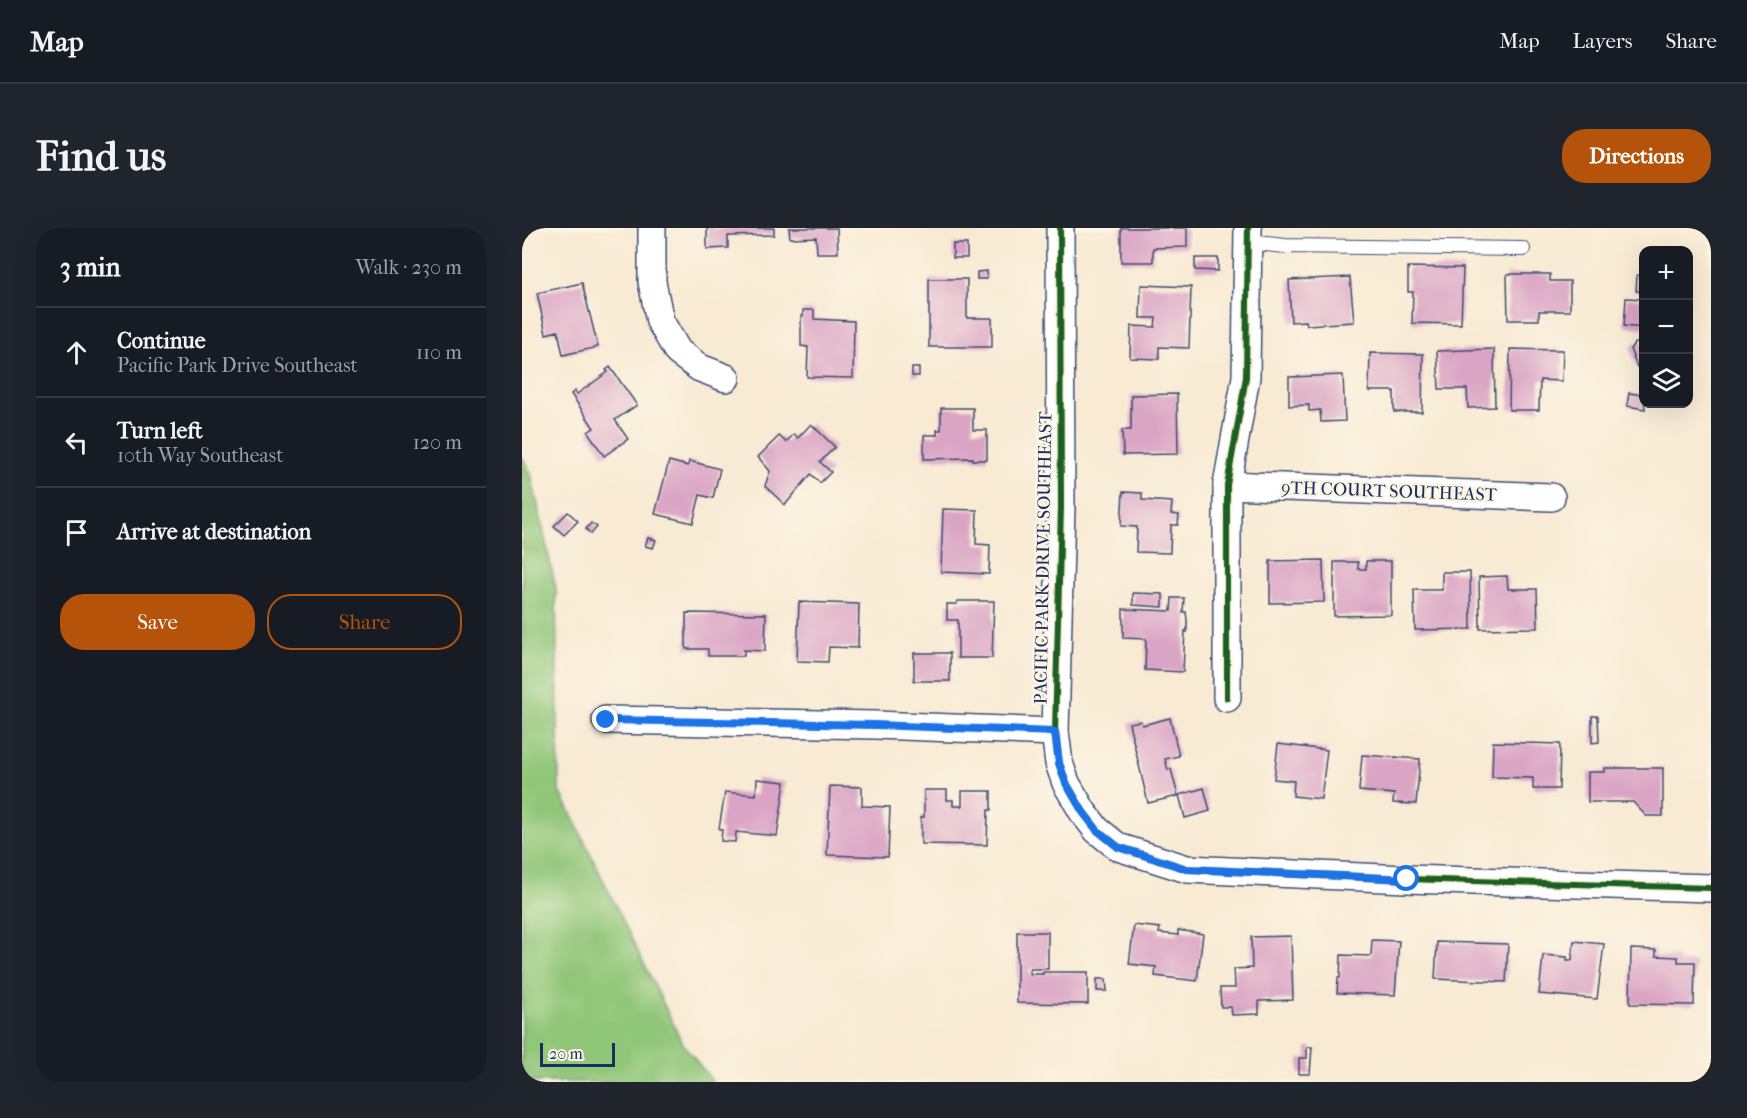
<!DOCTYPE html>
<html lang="en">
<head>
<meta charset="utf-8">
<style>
	body { margin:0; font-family:"IM FELL French Canon",serif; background:#20242c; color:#f1f3f6 }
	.controls { position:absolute; right:18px; top:18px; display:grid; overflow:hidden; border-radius:12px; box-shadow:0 6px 24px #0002 }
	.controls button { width:54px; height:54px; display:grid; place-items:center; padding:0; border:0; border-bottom:2px solid #363941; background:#171b24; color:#f1f3f6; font:30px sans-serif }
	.scale { position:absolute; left:18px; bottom:15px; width:75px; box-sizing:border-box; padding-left:6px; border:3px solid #1b2f5e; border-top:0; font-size:16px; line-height:21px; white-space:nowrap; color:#1b2f5e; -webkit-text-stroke:4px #fcf5e5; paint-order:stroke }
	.stop { position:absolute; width:18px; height:18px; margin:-14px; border:4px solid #1a73e8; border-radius:50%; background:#fff }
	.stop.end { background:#1a73e8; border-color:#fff; box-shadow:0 2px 6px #0008 }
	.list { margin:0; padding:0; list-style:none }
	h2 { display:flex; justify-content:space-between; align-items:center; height:78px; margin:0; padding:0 24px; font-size:26px }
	h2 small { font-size:20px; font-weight:400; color:#9ea1a6 }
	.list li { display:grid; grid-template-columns:39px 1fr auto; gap:18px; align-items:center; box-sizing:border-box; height:90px; padding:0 24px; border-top:2px solid #363941 }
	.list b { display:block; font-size:22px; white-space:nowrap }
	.list p { margin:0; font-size:20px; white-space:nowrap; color:#9ea1a6 }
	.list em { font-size:20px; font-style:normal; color:#9ea1a6 }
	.actions { display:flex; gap:12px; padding:18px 24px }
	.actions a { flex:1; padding:14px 0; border:2px solid #b45309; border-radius:24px; text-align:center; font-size:21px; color:#b45309 }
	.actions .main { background:#b45309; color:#fff }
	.icon { flex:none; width:33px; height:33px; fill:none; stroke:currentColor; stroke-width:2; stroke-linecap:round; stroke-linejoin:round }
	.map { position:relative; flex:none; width:1189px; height:854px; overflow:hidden; border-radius:24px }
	header { display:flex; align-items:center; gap:36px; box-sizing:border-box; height:84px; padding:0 30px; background:#171b24; border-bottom:2px solid #363941 }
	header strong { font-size:28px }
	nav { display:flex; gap:33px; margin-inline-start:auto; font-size:21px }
	.intro { display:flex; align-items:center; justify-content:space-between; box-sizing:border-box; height:144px; padding:0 36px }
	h1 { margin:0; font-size:42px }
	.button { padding:15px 27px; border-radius:24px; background:#b45309; color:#fff; font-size:21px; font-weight:700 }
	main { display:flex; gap:36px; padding:0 36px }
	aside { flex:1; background:#171b24; border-radius:24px; box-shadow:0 6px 24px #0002 }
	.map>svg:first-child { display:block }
</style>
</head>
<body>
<header>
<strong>Map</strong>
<nav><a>Map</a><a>Layers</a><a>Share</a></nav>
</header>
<div class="intro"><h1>Find us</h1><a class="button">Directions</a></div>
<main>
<aside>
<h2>3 min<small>Walk · 230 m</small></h2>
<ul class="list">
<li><svg class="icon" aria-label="ahead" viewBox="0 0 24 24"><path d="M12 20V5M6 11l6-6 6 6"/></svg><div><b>Continue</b><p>Pacific Park Drive Southeast</p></div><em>110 m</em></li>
<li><svg class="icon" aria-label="left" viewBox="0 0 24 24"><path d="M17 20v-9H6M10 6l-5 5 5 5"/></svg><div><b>Turn left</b><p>10th Way Southeast</p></div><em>120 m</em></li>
<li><svg class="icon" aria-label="arrive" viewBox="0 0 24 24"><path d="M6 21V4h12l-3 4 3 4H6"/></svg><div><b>Arrive at destination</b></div></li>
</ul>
<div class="actions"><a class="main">Save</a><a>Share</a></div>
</aside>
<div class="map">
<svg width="1189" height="854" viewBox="0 0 1189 854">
	<rect width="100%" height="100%" fill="#fcf5e5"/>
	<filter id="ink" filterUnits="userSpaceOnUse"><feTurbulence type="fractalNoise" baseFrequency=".0167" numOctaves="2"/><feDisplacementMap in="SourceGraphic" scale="12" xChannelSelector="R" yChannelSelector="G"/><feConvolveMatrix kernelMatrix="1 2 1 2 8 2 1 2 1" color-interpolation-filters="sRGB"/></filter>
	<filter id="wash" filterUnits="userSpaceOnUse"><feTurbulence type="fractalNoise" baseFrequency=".008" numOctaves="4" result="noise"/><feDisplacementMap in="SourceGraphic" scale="24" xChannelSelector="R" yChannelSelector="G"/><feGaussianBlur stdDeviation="1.35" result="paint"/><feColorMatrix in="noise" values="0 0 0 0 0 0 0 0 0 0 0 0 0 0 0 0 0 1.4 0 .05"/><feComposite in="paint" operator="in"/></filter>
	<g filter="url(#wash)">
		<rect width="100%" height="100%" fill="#f8ead3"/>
		<polygon fill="#90c678" stroke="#567a6b" stroke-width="1.5" points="0,228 9,246 34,361 37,561 161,816 191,854 0,854"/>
		<g id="blocks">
			<g fill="#daa4c4">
				<polygon points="185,0 252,0 252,7 206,8 206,20 185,21"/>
				<polygon points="267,0 315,0 316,25 295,25 294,9 268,10"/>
				<polygon points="599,0 665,0 665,19 631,20 631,34 599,34"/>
				<rect x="431" y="16" width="14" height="14"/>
				<polygon points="673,30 696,30 696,43 673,42"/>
				<polygon points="886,39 941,40 939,96 890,95 891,64 886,64"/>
				<polygon points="465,43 465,51 455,51 455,44"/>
				<polygon points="985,46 1028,46 1028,53 1048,53 1048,83 1017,83 1017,92 986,92"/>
				<polygon points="1115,47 1122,48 1122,64 1114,63"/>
				<polygon points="828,49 832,94 785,97 784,93 769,94 767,52"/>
				<polygon points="407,51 445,51 445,90 470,90 470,119 407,119"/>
				<polygon points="60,55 76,119 41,127 36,103 24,106 15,65"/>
				<polygon points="619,57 669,59 667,120 637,119 637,131 608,130 609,98 633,99 634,90 618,90"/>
				<polygon points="1104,70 1122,71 1122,100 1102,98"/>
				<polygon points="281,82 292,82 292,91 332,93 331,150 285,149 286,119 279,118 279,88 281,88"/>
				<polygon points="1113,115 1122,116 1122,139 1115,139 1108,121"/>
				<polygon points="972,121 973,179 946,180 945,161 917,161 915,123"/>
				<polygon points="988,121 1041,122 1040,153 1018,152 1017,182 987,182"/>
				<polygon points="848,125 901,126 900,184 872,184 872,163 847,163"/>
				<polygon points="88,139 115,177 93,192 106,211 82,228 66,204 72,200 49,166 53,163 55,166 86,144 84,142"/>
				<rect x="390" y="140" width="7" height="8"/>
				<polygon points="821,147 823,193 799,194 798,182 787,183 787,177 767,178 767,149"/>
				<polygon points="1107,165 1122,167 1123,181 1105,178"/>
				<polygon points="655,166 656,226 601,227 600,202 609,202 609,167"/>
				<polygon points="419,180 451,180 451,202 465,202 465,232 451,232 451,230 402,231 402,207 415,207 415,202 419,202"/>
				<polygon points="289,196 313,219 298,234 309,244 298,255 289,246 263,277 243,258 248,243 236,229 257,208 264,214 272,206 276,210"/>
				<polygon points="147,233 166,238 167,233 198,241 191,270 178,267 171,295 133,286"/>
				<polygon points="601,264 620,265 620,272 650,274 649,286 657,287 656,297 649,297 648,325 614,324 615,299 599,298"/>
				<polygon points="421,281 455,282 454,316 468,317 467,346 419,344"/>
				<polygon points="46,284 56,293 42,307 32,298"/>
				<polygon points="69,295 75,299 69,306 64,301"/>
				<polygon points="126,310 134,312 131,320 123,318"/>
				<polygon points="801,332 802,374 748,375 748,333"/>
				<polygon points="844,333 869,333 869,387 812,388 812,334 836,334 836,341 844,341"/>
				<polygon points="920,344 948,344 949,401 893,402 892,362 920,362"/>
				<polygon points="985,348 986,361 1015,361 1016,400 958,401 957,349"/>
				<polygon points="611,365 641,366 641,379 611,377"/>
				<polygon points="650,370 662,370 661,384 664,384 665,392 665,404 663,403 661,444 623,442 624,411 601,410 601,381 649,383"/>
				<polygon points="435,373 472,373 470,430 436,430 436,392 425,392 425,376 435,376"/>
				<polygon points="277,374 337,376 336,420 307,419 306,434 275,433"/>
				<polygon points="164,385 244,386 243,423 222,422 222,428 186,428 186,421 164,421"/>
				<rect x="392" y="425" width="36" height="28"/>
				<polygon points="1070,488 1076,488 1077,514 1070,515"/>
				<polygon points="648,490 657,528 643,531 646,542 649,541 656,568 626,575 607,495 619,493 620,497"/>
				<polygon points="971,514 1038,516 1037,561 1011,561 1011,550 970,549"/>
				<polygon points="756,516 805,522 799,571 771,568 772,553 752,551"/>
				<polygon points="840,527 898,531 894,576 871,575 872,566 837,563"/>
				<polygon points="1083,540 1141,540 1141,588 1124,588 1111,574 1066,574 1066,544 1083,544"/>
				<polygon points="235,551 263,554 255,608 214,604 213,614 199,613 200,602 197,601 203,564 234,567"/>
				<polygon points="308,558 340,559 340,578 368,579 366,629 305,627"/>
				<polygon points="682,560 688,583 663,590 657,567"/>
				<polygon points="402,562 425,562 425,572 431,572 431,578 440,578 440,563 469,563 469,582 466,582 465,617 399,616 399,589 402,589"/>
				<polygon points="612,697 638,700 637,705 656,707 656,702 681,706 675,753 633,748 634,739 607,736"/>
				<polygon points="495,704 526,704 526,741 508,741 508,746 521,746 521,744 566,744 566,776 495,775"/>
				<polygon points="769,708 771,772 737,773 737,786 710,787 709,779 699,779 698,760 713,760 712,741 730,740 729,709"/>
				<polygon points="850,712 877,713 873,767 815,765 816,750 818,750 819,727 849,728"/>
				<polygon points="1052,713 1082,716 1075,771 1017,766 1021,727 1045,729 1045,732 1050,732"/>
				<polygon points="915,714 986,716 984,754 913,751"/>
				<polygon points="1109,721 1134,722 1134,728 1156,729 1156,734 1173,734 1172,777 1108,776"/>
				<polygon points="575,751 584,751 585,763 575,763"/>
				<polygon points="785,819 790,819 788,846 777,846 777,830 785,830"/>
			</g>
		</g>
	</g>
	<g filter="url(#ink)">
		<use href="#blocks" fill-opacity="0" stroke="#3c4b70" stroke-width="1.5"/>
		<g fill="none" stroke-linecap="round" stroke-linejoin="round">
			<defs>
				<polyline id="lane" points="726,14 763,18 1001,21"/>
				<g id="street">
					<polyline points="130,0 130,54 138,93 156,124 178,140 204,150"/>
					<polyline points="538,0 539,279 533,504 537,535 544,555 561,584 575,602 596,619 665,641 884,651 1189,660"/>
					<polyline points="705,257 1029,269"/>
					<polyline points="705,470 705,257 724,149 726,0"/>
					<polyline points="84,492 353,497 533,504"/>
				</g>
			</defs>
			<use href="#lane" stroke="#3c4b70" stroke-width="16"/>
			<use href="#street" stroke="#3c4b70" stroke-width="30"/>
			<use href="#lane" stroke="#fff" stroke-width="14"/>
			<use href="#street" stroke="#fff" stroke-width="27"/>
			<defs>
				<g id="cycleway">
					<polyline points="538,0 539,279 533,504 537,535 544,555 561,584 575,602 596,619 665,641 884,651 1189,660"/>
					<polyline points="705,470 705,257 724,149 726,0"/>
				</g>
			</defs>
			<use href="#cycleway" stroke="#fcf5e5" stroke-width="10"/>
			<use href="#cycleway" stroke="#1b5e20" stroke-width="6"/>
		</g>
	</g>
	<g fill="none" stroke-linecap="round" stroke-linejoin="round" filter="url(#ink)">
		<polyline stroke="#1a73e8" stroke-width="8" points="84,492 353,497 533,504 537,535 544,555 561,584 575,602 596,619 665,641 885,651"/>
	</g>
	<g text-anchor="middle" stroke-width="5" stroke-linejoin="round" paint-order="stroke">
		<g font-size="18" fill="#1b2f5e" stroke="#fcf5e5">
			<text transform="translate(867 263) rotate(2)" y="6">9TH COURT SOUTHEAST</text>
			<text transform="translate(521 330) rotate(-89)" y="6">PACIFIC PARK DRIVE SOUTHEAST</text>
		</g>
	</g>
</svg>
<div class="controls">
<button>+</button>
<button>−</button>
<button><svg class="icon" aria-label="layers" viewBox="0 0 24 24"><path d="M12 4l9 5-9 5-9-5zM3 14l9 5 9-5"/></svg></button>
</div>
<div class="scale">20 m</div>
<div class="stop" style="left:885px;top:651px"></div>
<div class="stop end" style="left:84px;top:492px"></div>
</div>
</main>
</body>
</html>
